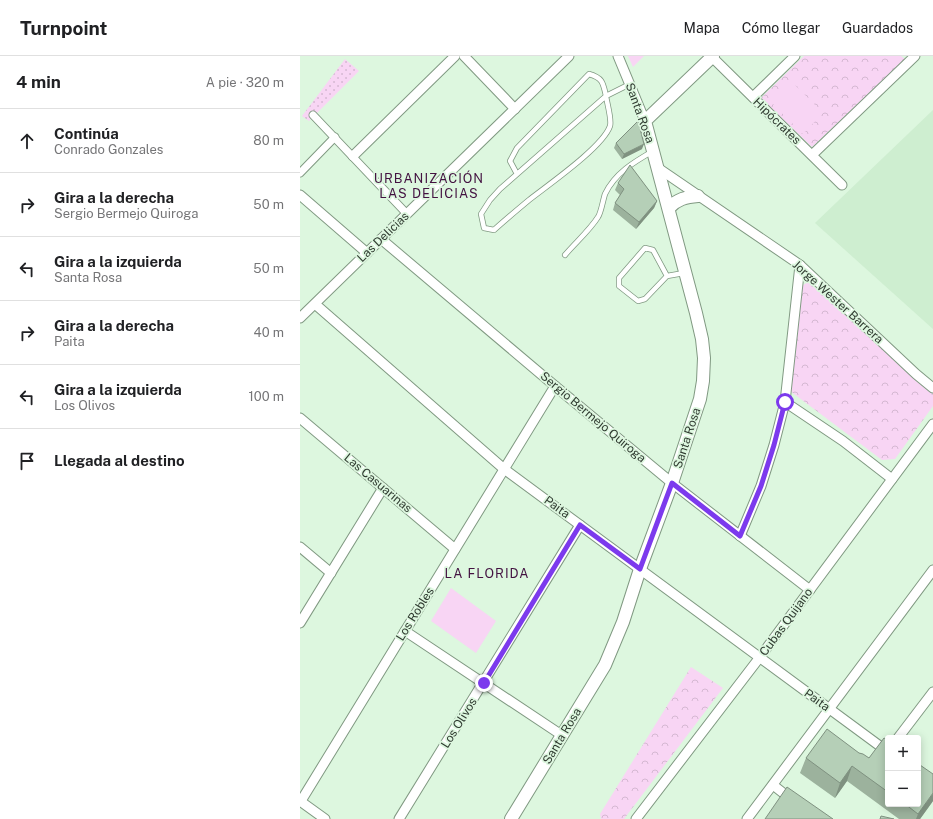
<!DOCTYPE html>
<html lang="es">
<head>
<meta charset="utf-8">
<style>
	body { margin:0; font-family:"Public Sans",sans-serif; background:#f2f2f2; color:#202124 }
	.controls { position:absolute; right:12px; bottom:12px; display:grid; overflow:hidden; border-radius:4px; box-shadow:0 2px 10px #0003 }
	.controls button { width:36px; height:36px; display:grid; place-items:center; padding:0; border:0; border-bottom:1px solid #e0e0e0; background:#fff; color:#202124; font:20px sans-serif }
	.stop { position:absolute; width:12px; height:12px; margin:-9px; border:3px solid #7c3aed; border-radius:50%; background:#fff }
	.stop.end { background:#7c3aed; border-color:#fff; box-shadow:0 1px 4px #0008 }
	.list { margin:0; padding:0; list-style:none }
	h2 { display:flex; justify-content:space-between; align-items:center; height:52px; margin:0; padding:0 16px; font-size:17px }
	h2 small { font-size:13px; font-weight:400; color:#757577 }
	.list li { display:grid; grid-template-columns:26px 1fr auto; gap:12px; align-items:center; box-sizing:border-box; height:64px; padding:0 16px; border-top:1px solid #e0e0e0 }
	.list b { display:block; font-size:15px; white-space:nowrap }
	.list p { margin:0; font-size:13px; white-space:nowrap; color:#757577 }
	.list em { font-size:13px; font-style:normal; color:#757577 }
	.icon { flex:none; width:22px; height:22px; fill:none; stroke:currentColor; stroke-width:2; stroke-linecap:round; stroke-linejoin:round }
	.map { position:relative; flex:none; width:633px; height:763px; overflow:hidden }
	header { display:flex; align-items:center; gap:24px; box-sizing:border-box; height:56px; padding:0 20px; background:#fff; border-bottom:1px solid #e0e0e0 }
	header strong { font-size:19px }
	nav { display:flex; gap:22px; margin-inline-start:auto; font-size:14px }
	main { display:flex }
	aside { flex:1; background:#fff }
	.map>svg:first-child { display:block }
</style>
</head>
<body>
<header>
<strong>Turnpoint</strong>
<nav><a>Mapa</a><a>Cómo llegar</a><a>Guardados</a></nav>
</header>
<main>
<aside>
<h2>4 min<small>A pie · 320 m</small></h2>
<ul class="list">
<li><svg class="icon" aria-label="ahead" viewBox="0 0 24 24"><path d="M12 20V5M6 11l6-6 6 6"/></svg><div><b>Continúa</b><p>Conrado Gonzales</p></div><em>80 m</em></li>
<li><svg class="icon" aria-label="right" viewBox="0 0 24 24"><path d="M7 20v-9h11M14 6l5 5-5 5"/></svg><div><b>Gira a la derecha</b><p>Sergio Bermejo Quiroga</p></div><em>50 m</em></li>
<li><svg class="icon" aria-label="left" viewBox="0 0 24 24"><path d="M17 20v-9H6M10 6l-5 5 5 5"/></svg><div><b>Gira a la izquierda</b><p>Santa Rosa</p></div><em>50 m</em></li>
<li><svg class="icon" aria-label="right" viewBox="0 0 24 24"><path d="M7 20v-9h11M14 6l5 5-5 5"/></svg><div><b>Gira a la derecha</b><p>Paita</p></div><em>40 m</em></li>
<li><svg class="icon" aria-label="left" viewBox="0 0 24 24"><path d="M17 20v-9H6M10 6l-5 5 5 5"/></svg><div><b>Gira a la izquierda</b><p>Los Olivos</p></div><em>100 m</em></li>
<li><svg class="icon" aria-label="arrive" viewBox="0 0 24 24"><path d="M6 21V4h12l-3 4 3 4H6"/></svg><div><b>Llegada al destino</b></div></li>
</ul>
</aside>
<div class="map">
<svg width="633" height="763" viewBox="0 0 633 763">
	<defs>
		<pattern id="grass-dots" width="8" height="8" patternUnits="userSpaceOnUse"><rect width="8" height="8" fill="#f8d5f4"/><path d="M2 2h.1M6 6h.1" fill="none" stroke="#d5b8d2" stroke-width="1.8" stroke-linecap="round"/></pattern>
		<pattern id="park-crowns" width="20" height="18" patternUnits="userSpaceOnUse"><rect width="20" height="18" fill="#f8d5f4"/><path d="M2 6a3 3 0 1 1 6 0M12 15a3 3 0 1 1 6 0" fill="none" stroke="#d5b8d2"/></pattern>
	</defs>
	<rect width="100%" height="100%" fill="#ddf7df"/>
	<polygon fill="#ceeed0" points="633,54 633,273 515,167"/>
	<polygon fill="url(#grass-dots)" points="45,3 59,15 9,65 2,60"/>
	<g fill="url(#park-crowns)">
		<polygon points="328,0 344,0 333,11"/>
		<polygon points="504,0 601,0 605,3 512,91 461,42"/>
		<polygon points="508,226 633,338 633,350 595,403 582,404 490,335 500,231"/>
		<polygon points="391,611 423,632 324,763 301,763 300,758"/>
	</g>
	<g fill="#f8d5f4">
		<polygon points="492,26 523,57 503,78 471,46"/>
		<polygon points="151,532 196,565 176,597 131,565"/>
	</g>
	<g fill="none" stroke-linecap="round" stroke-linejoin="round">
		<defs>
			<g id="service">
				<path d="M217,118L210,105L217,92L289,18C303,22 303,27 306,40C307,47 312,64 310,70C303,91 248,129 229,144C217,154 205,164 194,174L184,172L181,158L190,144L200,133L306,40L330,28"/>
				<path d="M265,199C275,187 290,174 298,161C301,157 303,144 305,138C315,117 334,106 353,95"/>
				<polyline points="367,220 353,194 345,192 319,222 319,230 338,245 345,243 367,220 384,217"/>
			</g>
			<g id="pedestrian">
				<polyline points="13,59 107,158"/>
				<polyline points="0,117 35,81"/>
			</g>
			<g id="minor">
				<polyline points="164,0 215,53"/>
				<polyline points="318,0 345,65"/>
				<polyline points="411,0 542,129"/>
				<polyline points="453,41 495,0"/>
				<polyline points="512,99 615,0"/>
				<polyline points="53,100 155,0"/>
				<polyline points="358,112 500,209 616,318 633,332"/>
				<polyline points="0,139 67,197"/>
				<polyline points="81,183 255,330 372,427 510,534"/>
				<polyline points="15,248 204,413 588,696"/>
				<polyline points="0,262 269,0"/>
				<polyline points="485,346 543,385 592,423"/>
				<polyline points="0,362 155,493"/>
				<polyline points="440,480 461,430 474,389 485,346 500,209"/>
				<polyline points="0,491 31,517"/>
				<polyline points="0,567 83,432"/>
				<polyline points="105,575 263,680"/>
				<polyline points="598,682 633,636"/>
				<polyline points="473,729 492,744"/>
				<polyline points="0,745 25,763"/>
				<polyline points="1,745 255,330"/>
				<polyline points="99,763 280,469"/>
				<polyline points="336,763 460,601 633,368"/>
				<polyline points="447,763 633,514"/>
			</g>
			<g id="tertiary">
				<path d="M369,152C377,143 386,141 398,140"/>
				<polyline points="211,763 305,609 323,566 340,513 372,427 400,343 403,325 404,302 402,283 396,257 345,65 413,0"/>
			</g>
		</defs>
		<use href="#service" stroke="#809982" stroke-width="6"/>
		<use href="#pedestrian" stroke="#809982" stroke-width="9"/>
		<use href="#minor" stroke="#809982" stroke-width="11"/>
		<use href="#tertiary" stroke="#809982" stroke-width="14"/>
		<use href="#service" stroke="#fff" stroke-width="4.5"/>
		<use href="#pedestrian" stroke="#fff" stroke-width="7"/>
		<use href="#minor" stroke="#fff" stroke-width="9"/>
		<use href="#tertiary" stroke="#fff" stroke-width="12"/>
	</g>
	<g fill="#9cb29d">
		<polygon points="316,87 342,93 322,103 314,92"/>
		<polygon points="318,127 357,145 354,152 336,173 313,154 315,147 320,139 315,134"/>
		<polygon points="588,684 588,748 618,748 633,745 620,763 599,763 547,725 535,742 500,717 506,702 559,697 569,702"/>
	</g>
	<g fill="#7f9180">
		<polygon points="344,88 342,93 322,103 324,98"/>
		<polygon points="357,145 354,152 336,173 339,166"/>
		<polygon points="552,710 547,725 535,742 540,727"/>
		<polygon points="633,737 633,745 620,763 616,763 618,758"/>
	</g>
	<g fill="#b5cfb7" stroke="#7f9180">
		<polygon points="338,65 344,88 324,98 316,87"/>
		<polygon points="330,109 357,145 339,166 315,147 324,133 318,127"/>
		<polygon points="527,673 559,697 563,698 569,702 584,682 588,684 588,736 552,710 540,727 506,702"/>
		<polygon points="618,705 620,709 633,718 633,737 618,758 605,748 618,748"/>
		<polygon points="487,731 533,763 465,763"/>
		<polygon points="581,760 594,763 580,763"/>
	</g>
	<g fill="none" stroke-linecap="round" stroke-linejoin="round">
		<polyline stroke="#7c3aed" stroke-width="5" points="184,627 280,469 340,513 372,427 440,480 461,430 474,389 485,346"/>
	</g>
	<g text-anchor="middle" stroke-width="3.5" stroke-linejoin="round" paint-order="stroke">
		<g font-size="12" fill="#303b31" stroke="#ddf7df">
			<text transform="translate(340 57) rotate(70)" y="4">Santa Rosa</text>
			<text transform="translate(477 65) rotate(44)" y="4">Hipócrates</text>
			<text transform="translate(83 181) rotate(-44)" y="4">Las Delicias</text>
			<text transform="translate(538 246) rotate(42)" y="4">Jorge Wester Barrera</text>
			<text transform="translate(293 361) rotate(40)" y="4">Sergio Bermejo Quiroga</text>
			<text transform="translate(387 382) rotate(-72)" y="4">Santa Rosa</text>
			<text transform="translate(78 427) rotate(40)" y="4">Las Casuarinas</text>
			<text transform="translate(257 451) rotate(36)" y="4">Paita</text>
			<text transform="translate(115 558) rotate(-58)" y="4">Los Robles</text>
			<text transform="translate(486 566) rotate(-54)" y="4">Cubas Quijano</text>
			<text transform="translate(517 644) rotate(36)" y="4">Paita</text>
			<text transform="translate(159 667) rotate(-58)" y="4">Los Olivos</text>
			<text transform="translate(262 680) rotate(-59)" y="4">Santa Rosa</text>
		</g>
		<g font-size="13" letter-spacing="1" fill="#431241" stroke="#ddf7df">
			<text x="129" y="127">URBANIZACIÓN<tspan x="129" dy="15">LAS DELICIAS</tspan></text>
			<text x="187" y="522">LA FLORIDA</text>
		</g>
	</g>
</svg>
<div class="controls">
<button>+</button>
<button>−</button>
</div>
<div class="stop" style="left:485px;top:346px"></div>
<div class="stop end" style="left:184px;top:627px"></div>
</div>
</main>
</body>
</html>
